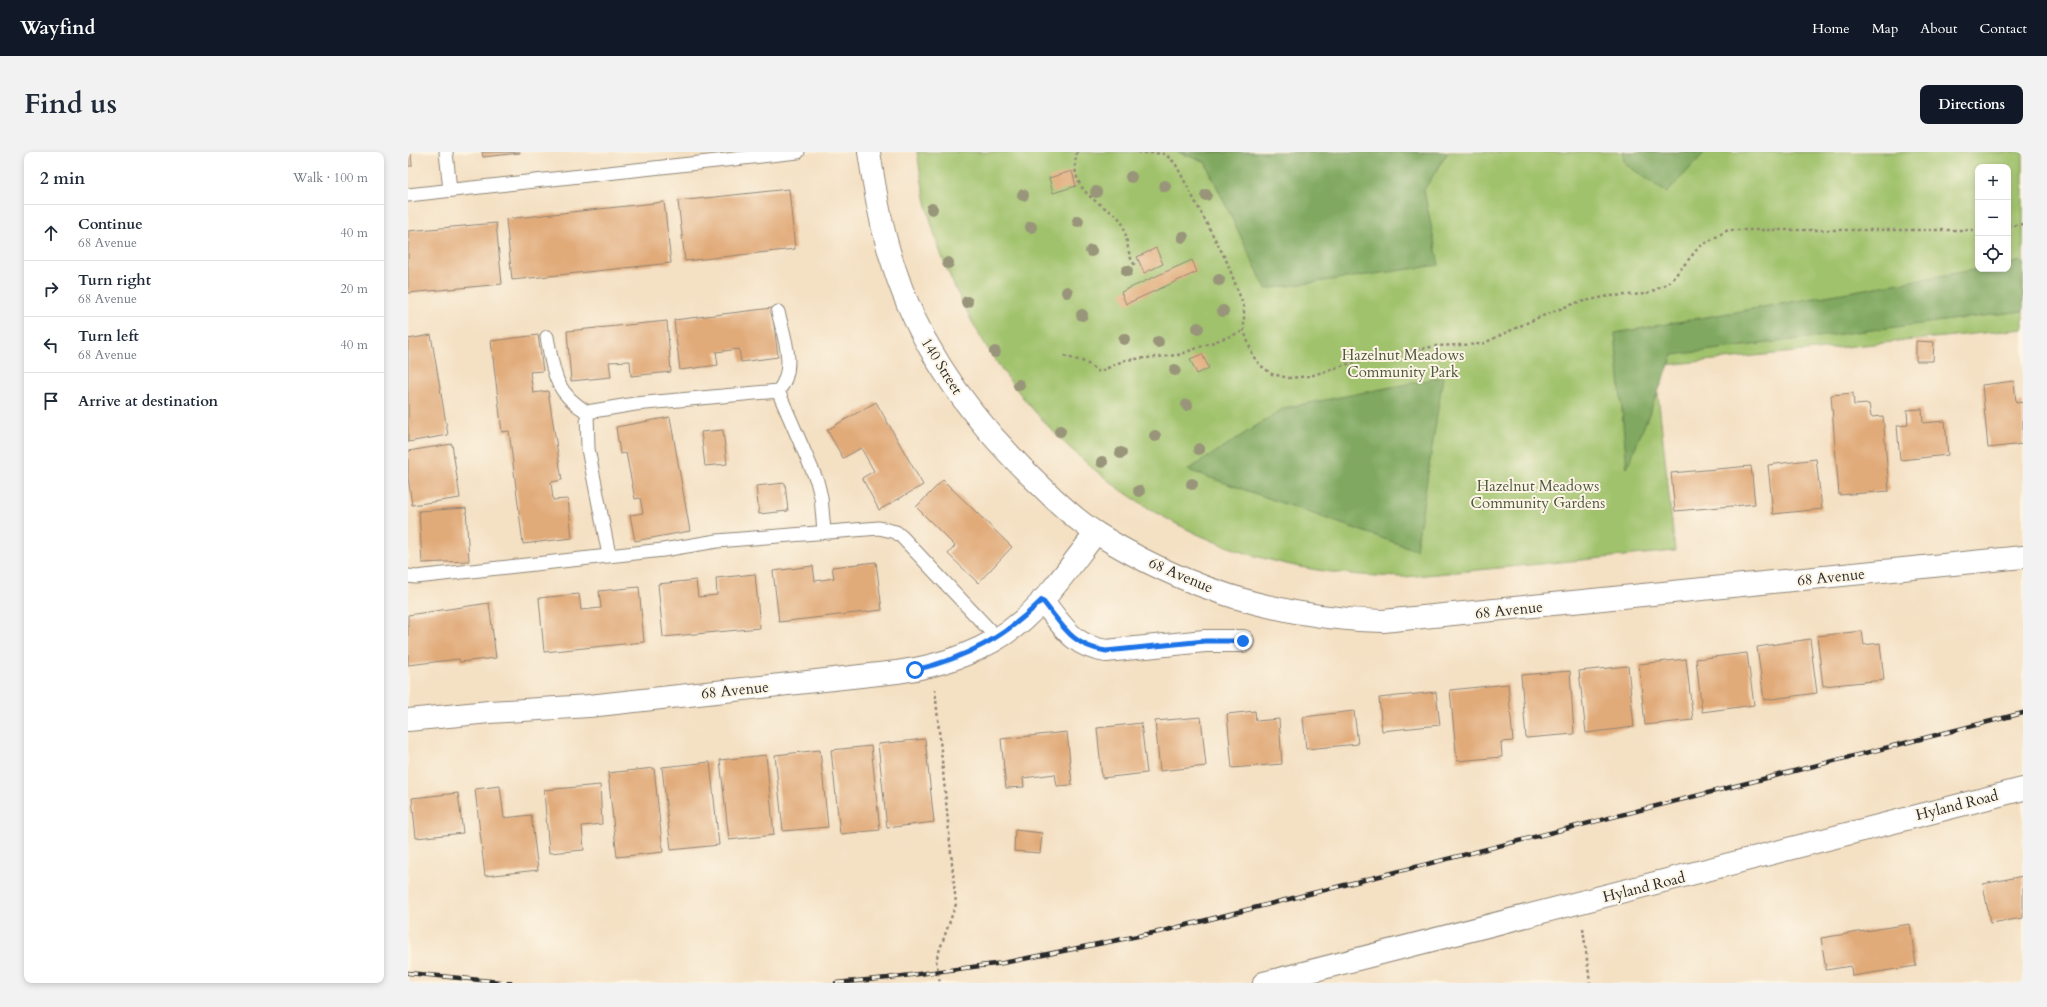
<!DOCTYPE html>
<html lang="en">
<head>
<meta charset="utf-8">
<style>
	body { margin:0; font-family:Cardo,serif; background:#f2f2f3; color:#1f2937 }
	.controls { position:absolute; right:12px; top:12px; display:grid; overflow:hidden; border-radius:8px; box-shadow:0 2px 6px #0003 }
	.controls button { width:36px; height:36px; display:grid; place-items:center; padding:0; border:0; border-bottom:1px solid #e0e1e3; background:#fff; color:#1f2937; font:20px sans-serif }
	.stop { position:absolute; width:12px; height:12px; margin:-9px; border:3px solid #1a73e8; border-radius:50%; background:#fff }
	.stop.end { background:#1a73e8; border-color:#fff; box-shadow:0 1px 4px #0008 }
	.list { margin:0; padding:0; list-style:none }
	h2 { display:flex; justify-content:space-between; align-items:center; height:52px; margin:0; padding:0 16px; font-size:17px }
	h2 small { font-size:13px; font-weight:400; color:#747a83 }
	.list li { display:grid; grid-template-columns:26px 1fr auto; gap:12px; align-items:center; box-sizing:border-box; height:56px; padding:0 16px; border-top:1px solid #e0e1e3 }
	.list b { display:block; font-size:15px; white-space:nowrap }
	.list p { margin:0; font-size:13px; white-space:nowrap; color:#747a83 }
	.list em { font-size:13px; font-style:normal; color:#747a83 }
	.icon { flex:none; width:22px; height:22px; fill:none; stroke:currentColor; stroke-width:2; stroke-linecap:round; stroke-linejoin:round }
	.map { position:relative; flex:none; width:1615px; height:831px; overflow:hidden; border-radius:8px }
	header { display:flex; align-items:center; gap:24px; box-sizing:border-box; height:56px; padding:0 20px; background:#111827; color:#fff }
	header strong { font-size:19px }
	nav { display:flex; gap:22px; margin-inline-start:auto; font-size:14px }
	.intro { display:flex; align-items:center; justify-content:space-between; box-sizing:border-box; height:96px; padding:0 24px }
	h1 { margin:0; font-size:28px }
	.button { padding:10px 18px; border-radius:8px; background:#111827; color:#fff; font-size:14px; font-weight:700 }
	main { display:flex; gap:24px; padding:0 24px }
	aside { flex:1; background:#fff; border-radius:8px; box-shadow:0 2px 6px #0003 }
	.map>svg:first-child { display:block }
</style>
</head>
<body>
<header>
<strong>Wayfind</strong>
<nav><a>Home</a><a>Map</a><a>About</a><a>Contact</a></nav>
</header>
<div class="intro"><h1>Find us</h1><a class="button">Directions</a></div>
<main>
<aside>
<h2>2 min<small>Walk · 100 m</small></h2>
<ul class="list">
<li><svg class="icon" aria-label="ahead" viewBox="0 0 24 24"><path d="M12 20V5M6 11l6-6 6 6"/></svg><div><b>Continue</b><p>68 Avenue</p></div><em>40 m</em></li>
<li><svg class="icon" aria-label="right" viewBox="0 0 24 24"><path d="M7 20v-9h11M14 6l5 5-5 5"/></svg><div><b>Turn right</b><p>68 Avenue</p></div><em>20 m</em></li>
<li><svg class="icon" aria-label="left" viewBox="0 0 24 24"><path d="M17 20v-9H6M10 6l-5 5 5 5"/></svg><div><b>Turn left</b><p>68 Avenue</p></div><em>40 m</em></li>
<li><svg class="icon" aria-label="arrive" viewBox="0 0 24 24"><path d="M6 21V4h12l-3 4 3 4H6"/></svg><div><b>Arrive at destination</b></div></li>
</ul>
</aside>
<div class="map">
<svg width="1615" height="831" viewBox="0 0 1615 831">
	<rect width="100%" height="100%" fill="#fcf5e5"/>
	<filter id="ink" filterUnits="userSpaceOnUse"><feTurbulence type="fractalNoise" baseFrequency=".025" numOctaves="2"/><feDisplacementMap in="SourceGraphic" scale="8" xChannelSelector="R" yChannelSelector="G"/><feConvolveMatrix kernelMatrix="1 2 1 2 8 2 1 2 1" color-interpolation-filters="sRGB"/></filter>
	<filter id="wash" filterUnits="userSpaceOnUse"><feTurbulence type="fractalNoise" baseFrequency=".012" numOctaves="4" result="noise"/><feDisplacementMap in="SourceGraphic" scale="16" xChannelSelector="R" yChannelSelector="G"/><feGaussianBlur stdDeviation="0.9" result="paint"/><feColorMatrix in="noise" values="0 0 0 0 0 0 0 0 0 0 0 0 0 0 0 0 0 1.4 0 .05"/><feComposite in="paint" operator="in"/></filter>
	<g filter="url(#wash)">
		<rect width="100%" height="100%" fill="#f4e0c3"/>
		<path fill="#a0c26c" stroke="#66764c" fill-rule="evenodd" d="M509,0H1615V177L1247,214L1267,399L997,425C956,424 915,421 874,411C722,376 597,260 539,117C523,80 515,40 509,0ZM1570,15H1600V117H1570Z"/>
		<g fill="#80a860" stroke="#566a46">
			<polygon points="770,0 1040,0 1016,38 1031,113 858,137 797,10"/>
			<polygon points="1215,0 1297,0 1259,41 1216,11"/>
			<polygon points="1615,109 1615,159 1265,203 1219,316 1207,181 1571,117 1600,117 1600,112"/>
			<polygon points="1035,225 1008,398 780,318 876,256"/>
		</g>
		<g id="blocks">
			<g fill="#e1aa79">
				<polygon points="0,0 3,0 4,14 0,14"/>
				<polygon points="74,0 112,0 112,1 75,5"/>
				<polygon points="664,19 668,34 645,41 641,26"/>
				<polygon points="381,37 387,97 277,109 270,49"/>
				<polygon points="256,50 263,111 104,128 98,67"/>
				<polygon points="88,71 94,132 0,141 0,79"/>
				<polygon points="748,96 755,112 736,121 729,105"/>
				<polygon points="784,108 789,120 718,152 713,140"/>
				<polygon points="364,156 370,205 333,210 331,197 308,200 310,213 272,218 266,168"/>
				<polygon points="259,169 263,220 223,224 222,209 201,210 203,225 163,229 159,179"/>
				<polygon points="23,183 40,283 0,290 0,187"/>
				<polygon points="130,183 135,219 122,220 125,241 140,239 154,328 143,330 145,348 160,347 164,386 115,392 101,279 94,280 83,189"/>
				<polygon points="1508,189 1526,190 1525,209 1508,209"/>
				<polygon points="794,202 801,216 789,222 782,207"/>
				<polygon points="1606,229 1608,251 1615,250 1615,292 1580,296 1574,233"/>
				<polygon points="1445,241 1446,253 1461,252 1463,265 1475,264 1481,339 1431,343 1423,243"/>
				<polygon points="468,250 515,333 471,358 454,326 466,319 453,296 435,306 419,278"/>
				<polygon points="1514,257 1515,271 1537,269 1540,303 1492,308 1489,274 1500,273 1499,258"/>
				<polygon points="262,265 282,379 227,389 222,363 235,361 232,346 227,347 218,301 212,302 208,275"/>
				<polygon points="315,278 319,312 297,314 293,280"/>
				<polygon points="44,292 52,346 4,353 0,326 0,299"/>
				<polygon points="1408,307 1414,357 1365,362 1360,313"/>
				<polygon points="1343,314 1347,352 1267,359 1263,321"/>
				<polygon points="535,328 604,395 570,431 540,402 547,394 508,355"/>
				<polygon points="377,331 380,359 351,362 348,334"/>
				<polygon points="58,356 61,409 14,411 11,359"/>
				<polygon points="468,410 474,458 371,470 365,419 405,414 407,429 426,426 424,415"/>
				<polygon points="347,422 352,476 255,485 250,432 288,428 290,445 309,443 308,426"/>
				<polygon points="231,435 236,490 136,500 131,446 171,442 173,458 193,456 191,439"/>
				<polygon points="81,451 88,506 52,510 51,507 0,513 0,463"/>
				<polygon points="1454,479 1456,493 1472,491 1476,528 1415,534 1409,484"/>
				<polygon points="1402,487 1409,541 1356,548 1349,495"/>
				<polygon points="1339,501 1346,553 1294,560 1288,507"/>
				<polygon points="1278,507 1285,568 1237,573 1231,512"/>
				<polygon points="1220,514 1226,575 1178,581 1171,519"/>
				<polygon points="1162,519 1166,582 1118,586 1113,523"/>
				<polygon points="1100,532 1105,589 1093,590 1094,605 1049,609 1042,538"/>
				<polygon points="1028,540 1032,573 974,579 971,546"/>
				<polygon points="847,559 848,569 871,567 874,612 824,616 819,562"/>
				<polygon points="946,559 950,592 898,597 895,565"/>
				<polygon points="793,565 798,614 752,619 747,569"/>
				<polygon points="733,571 739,621 694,626 689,576"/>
				<polygon points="659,580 664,633 649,634 647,622 615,626 616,635 598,636 593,587"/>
				<polygon points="517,587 526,670 479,676 470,592"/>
				<polygon points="463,594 472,678 432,682 423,598"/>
				<polygon points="412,598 420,675 375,679 367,603"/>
				<polygon points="358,603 366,683 321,688 312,608"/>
				<polygon points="302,610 311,693 263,698 254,615"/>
				<polygon points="246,616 255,700 209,705 200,621"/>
				<polygon points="192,633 194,672 174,674 176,698 141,701 136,638"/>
				<polygon points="92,634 96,666 123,663 130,718 77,724 67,637"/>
				<polygon points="50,641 55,681 8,686 4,646"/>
				<polygon points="607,678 634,681 632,701 606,699"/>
				<polygon points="1615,724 1615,766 1582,771 1575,732"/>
				<polygon points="1502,772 1508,814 1444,824 1443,814 1418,818 1413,786"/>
			</g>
		</g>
	</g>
	<g filter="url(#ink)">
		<use href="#blocks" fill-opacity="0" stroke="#908677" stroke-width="1"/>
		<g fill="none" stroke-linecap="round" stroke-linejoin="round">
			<defs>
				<g id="service">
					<polyline points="38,0 42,38"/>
					<polyline points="0,43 390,0"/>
					<path d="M139,185C146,221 146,240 179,260L227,252L370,239C389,218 376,184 370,160"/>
					<polyline points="370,239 409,329 413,345 416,379"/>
					<polyline points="179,260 180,297 201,403"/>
					<polyline points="0,424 8,425 255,398 309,389 471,376 488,380 494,385 589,486"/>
				</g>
				<g id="minor">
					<path d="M634,448C655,474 664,494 698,499L797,489H835"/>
					<path d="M0,568L81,560L181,554L489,520C534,514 581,498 615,468C643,443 665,410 688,381"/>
				</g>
				<g id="tertiary">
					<path d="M461,0C467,38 473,76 485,112C512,199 568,273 634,335C651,352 669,369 690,382C776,436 873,467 975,469L1615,405"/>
					<polyline points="856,831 1615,637"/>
				</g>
			</defs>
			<use href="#service" stroke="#908677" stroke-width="15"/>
			<use href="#minor" stroke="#908677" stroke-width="24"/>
			<use href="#tertiary" stroke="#908677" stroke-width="24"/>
			<g stroke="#908677" stroke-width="2.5" stroke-dasharray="3 3" stroke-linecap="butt">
				<path d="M669,0C662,27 675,41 697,56C703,60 709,63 713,69C721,83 717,101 727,113"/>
				<polyline points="730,0 757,2 767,11 819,110 836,155 836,179 845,204 852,213 864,222 881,226 902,224 943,211 1028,194 1074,192 1127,167 1167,151 1201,144 1239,142 1262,130 1291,95 1320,78 1570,78"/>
				<polyline points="1600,74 1615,72"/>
				<polyline points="656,204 677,210 691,220 717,208 770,203 836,179"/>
				<polyline points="527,537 548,752 528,808 532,831"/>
				<polyline points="1175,776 1182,831"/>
			</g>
			<use href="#service" stroke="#fff" stroke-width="13"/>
			<use href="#minor" stroke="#fff" stroke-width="22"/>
			<use href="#tertiary" stroke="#fff" stroke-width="22"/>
			<defs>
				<g id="rail">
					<polyline points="0,821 103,831"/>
					<polyline points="428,831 480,826 595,811 755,779 1615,561"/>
				</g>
			</defs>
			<use href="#rail" stroke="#2b2b2b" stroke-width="4.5"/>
			<use href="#rail" stroke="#fcf5e5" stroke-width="3" stroke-dasharray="9" stroke-linecap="butt"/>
		</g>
		<g fill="#99957a">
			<circle cx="723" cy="25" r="6"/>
			<circle cx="757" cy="34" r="6"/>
			<circle cx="688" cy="40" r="6"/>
			<circle cx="615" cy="43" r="6"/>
			<circle cx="798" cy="43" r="6"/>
			<circle cx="524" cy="57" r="6"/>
			<circle cx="670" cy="69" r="6"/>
			<circle cx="623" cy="75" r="6"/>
			<circle cx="775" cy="85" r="6"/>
			<circle cx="683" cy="99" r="6"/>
			<circle cx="540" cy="111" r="6"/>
			<circle cx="719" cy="119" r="6"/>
			<circle cx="811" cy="128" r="6"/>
			<circle cx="659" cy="140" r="6"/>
			<circle cx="559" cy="150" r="6"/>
			<circle cx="815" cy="159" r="6"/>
			<circle cx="674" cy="163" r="6"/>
			<circle cx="790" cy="176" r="6"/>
			<circle cx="716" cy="187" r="6"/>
			<circle cx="750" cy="190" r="6"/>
			<circle cx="587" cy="200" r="6"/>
			<circle cx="767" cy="218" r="6"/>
			<circle cx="611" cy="233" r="6"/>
			<circle cx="779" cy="253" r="6"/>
			<circle cx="652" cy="279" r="6"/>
			<circle cx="747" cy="284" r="6"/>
			<circle cx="791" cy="297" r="6"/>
			<circle cx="713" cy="301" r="6"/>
			<circle cx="694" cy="310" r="6"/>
			<circle cx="784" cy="332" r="6"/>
			<circle cx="731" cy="339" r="6"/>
		</g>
	</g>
	<g fill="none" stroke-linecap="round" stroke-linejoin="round" filter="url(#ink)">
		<path stroke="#1a73e8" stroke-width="5" d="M507,518C558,506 597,485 634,448C655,474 664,494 698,499L797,489H835"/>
	</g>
	<g text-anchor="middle" stroke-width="4" stroke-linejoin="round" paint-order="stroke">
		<g font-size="15" fill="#4e583e" stroke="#fcf5e5">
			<text x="995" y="208">Hazelnut Meadows<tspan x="995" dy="17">Community Park</tspan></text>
			<text x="1130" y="339">Hazelnut Meadows<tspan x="1130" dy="17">Community Gardens</tspan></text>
		</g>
		<g font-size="15" fill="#2b2b2b" stroke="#fcf5e5">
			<text transform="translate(534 214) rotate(58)" y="5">140 Street</text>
			<text transform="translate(773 423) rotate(23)" y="5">68 Avenue</text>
			<text transform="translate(1423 425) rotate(-6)" y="5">68 Avenue</text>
			<text transform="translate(1101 458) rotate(-6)" y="5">68 Avenue</text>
			<text transform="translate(327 538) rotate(-6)" y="5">68 Avenue</text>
			<text transform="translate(1549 653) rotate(-14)" y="5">Hyland Road</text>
			<text transform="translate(1236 735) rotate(-14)" y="5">Hyland Road</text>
		</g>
	</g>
</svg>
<div class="controls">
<button>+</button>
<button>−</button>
<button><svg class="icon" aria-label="locate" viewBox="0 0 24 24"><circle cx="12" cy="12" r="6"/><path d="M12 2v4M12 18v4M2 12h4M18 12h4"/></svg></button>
</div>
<div class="stop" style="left:507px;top:518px"></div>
<div class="stop end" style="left:835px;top:489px"></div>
</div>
</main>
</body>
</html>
